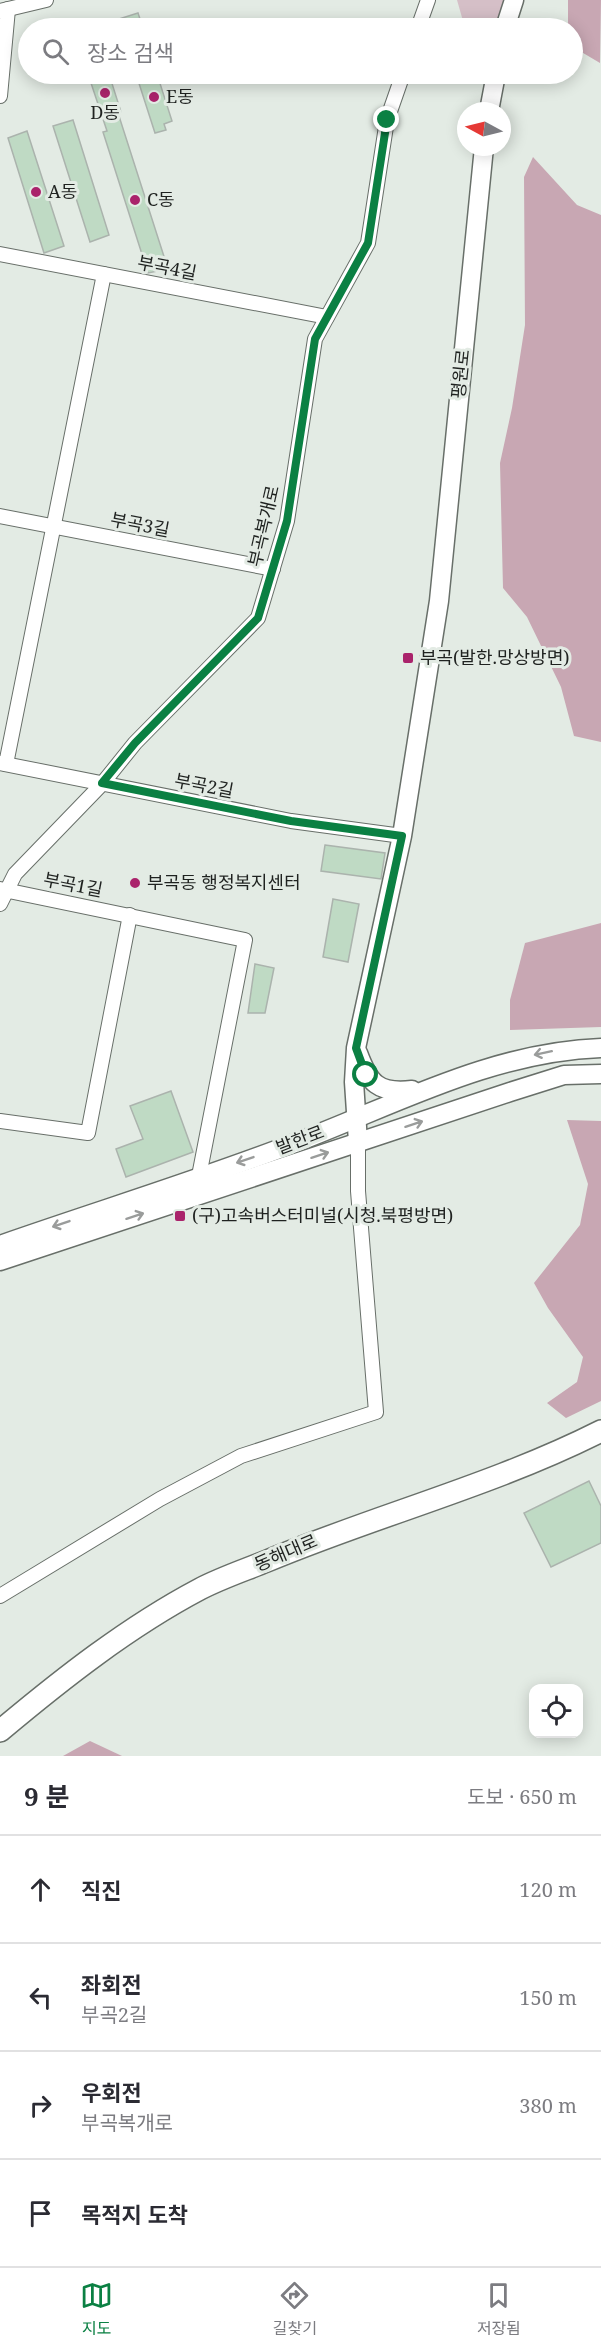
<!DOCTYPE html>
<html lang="ko">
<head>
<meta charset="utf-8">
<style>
	body { margin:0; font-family:"Noto Serif","Noto Sans KR",serif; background:#f7f7f7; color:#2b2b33 }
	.controls { position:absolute; right:18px; bottom:18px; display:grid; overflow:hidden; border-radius:12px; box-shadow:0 3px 15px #0003 }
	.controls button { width:54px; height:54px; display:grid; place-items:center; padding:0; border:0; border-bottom:2px solid #e1e1e2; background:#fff; color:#2b2b33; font:30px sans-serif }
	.compass { position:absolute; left:457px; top:102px; width:54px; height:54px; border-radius:50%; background:#fff; box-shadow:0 3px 15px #0003; rotate:277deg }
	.stop { position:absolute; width:18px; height:18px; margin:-14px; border:4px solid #0b8043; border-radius:50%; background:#fff }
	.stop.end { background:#0b8043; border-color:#fff; box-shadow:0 2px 6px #0008 }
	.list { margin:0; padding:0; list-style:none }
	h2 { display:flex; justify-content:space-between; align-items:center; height:78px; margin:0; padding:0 24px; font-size:26px }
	h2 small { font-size:20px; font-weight:400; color:#7c7c81 }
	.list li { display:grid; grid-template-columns:39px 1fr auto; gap:18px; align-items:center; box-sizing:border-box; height:108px; padding:0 24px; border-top:2px solid #e1e1e2 }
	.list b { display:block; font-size:22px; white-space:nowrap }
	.list p { margin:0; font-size:20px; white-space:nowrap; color:#7c7c81 }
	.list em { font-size:20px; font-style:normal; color:#7c7c81 }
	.icon { flex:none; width:33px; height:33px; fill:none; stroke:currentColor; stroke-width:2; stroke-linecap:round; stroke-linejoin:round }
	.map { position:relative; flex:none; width:601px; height:1756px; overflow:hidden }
	.search { position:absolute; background:#fff; box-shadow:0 3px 15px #0003; left:18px; right:18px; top:18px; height:66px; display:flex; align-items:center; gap:15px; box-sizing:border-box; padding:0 21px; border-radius:33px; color:#7c7c81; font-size:22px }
	.sheet { height:510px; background:#fff }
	nav { display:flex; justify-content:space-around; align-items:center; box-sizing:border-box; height:84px; border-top:2px solid #e1e1e2; background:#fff; font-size:16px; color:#7c7c81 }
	nav a { display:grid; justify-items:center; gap:3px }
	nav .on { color:#0b8043 }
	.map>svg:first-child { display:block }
</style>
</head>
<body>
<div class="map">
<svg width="601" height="1756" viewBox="0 0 601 1756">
	<rect width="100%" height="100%" fill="#e3ebe4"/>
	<polygon fill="#d5bfc7" points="457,0 514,0 505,28 465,28"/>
	<g fill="#c8a7b3">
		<polygon points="568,0 601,0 600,63 573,47 572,28 568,28"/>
		<polygon points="533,157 577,205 601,215 601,742 574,736 561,687 527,617 503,588 500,463 512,408 525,325 524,177"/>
		<polygon points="601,923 601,1027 510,1030 510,1000 525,943"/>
		<polygon points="567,1120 601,1121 601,1401 566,1418 547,1403 577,1382 583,1357 548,1308 534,1283 580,1225 588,1184"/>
		<polygon points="90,1741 122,1756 63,1756"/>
	</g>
	<g fill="#bfdac4" stroke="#abb3ad" stroke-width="1.5">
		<polygon points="138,13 143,28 122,28 119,19"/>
		<polygon points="88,74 109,74 121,112 118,113 168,269 148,273 103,132 107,131"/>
		<polygon points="136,74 157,74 172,121 164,124 166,130 155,133"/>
		<polygon points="73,120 109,235 90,242 53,126"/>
		<polygon points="27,131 64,246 44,253 8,138"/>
		<polygon points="325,845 385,853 381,879 321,871"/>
		<polygon points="333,899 359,904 348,962 323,957"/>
		<polygon points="255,964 274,968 265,1013 248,1013"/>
		<polygon points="171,1091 193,1152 126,1177 116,1149 143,1139 130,1106"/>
		<polygon points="589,1481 601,1506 601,1543 551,1567 524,1513"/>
	</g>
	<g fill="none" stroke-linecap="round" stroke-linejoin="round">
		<defs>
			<g id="street">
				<polyline points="0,11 46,0"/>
				<polyline points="418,28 428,0"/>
				<polyline points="0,96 8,9"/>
				<polyline points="0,254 327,317"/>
				<polyline points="0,516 273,569"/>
				<polyline points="0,763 291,821 402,836"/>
				<polyline points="6,764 104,274"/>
				<polyline points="0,889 245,940 199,1176"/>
				<polyline points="0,904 15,874 102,784 135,743 258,618 287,521 315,339 368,243 387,120 403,74"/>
				<polyline points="0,1121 88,1133 130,915"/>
				<polyline points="0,1596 160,1499 241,1456 376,1412 358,1191 358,1142"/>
			</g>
			<g id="secondary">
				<polyline points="505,28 514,0"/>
				<polyline points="489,111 496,74"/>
				<path d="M358,1053C369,1083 378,1094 412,1090"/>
				<polyline points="358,1142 354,1082 356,1048 402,836 439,601 484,147"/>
				<path d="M0,1245C100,1210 202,1179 300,1141C399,1103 493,1052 601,1048"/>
				<polyline points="0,1261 510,1092 564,1075 601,1074"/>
			</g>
			<path id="primary" d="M0,1731C62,1679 128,1627 200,1589C221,1578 245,1570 267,1561C377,1515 494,1485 601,1431"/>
		</defs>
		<use href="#street" stroke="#686f69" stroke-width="16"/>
		<use href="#secondary" stroke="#686f69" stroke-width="21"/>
		<use href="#primary" stroke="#686f69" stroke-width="24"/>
		<use href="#street" stroke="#fff" stroke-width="14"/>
		<use href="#secondary" stroke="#fff" stroke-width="18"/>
		<use href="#primary" stroke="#fff" stroke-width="21"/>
	</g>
	<defs><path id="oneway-shaft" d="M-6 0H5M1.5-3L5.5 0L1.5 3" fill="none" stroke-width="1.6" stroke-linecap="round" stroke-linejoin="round" transform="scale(1.5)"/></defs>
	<g stroke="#9a9c9b">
		<use href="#oneway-shaft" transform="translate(543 1053) rotate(168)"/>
		<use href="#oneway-shaft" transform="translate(414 1124) rotate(-18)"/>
		<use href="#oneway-shaft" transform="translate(320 1155) rotate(-18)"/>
		<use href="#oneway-shaft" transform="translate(245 1160) rotate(161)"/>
		<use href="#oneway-shaft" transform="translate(135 1216) rotate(-18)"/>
		<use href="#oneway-shaft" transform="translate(61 1224) rotate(161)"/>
	</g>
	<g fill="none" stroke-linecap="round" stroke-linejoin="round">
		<polyline stroke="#0b8043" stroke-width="8" points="366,1075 356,1048 402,836 291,821 102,783 135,743 258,618 287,521 315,339 368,243 387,120"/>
	</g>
	<g fill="#aa236b" stroke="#e3ebe4" stroke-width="2">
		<circle cx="105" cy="93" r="6"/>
		<circle cx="154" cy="97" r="6"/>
		<circle cx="36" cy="192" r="6"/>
		<circle cx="135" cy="200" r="6"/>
		<rect x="402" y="652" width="12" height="12" rx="3"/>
		<circle cx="135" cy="883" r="6"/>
		<rect x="174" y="1210" width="12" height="12" rx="3"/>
	</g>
	<g text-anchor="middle" stroke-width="6" stroke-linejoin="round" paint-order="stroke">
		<g font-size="18" fill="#1f2220" stroke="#e3ebe4" text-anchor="start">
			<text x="166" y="103">E동</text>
			<text x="105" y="119" text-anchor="middle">D동</text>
			<text x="48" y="198">A동</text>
			<text x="147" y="206">C동</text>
			<text x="420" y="664">부곡(발한.망상방면)</text>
			<text x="147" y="889">부곡동 행정복지센터</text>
			<text x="192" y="1222">(구)고속버스터미널(시청.북평방면)</text>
		</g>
		<g font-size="18" fill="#1f2220" stroke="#e3ebe4">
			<text transform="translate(167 268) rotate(11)" y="6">부곡4길</text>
			<text transform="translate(461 374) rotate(-84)" y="6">평원로</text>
			<text transform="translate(140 525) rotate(11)" y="6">부곡3길</text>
			<text transform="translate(264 526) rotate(-77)" y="6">부곡복개로</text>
			<text transform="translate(204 786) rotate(11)" y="6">부곡2길</text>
			<text transform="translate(73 885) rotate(11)" y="6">부곡1길</text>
			<text transform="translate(300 1140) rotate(-21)" y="6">발한로</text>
			<text transform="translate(286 1553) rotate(-23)" y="6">동해대로</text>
		</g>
	</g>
</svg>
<div class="controls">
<button><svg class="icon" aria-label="locate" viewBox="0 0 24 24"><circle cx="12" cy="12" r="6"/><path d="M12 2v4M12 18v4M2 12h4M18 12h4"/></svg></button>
</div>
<svg class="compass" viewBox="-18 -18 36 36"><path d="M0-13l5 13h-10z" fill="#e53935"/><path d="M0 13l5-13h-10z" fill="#7c7c81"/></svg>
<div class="stop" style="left:366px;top:1075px"></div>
<div class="stop end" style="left:387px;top:120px"></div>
<div class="search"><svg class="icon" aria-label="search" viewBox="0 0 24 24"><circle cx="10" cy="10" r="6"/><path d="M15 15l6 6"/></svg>장소 검색</div>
</div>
<section class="sheet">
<h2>9 분<small>도보 · 650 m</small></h2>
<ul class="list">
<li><svg class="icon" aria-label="ahead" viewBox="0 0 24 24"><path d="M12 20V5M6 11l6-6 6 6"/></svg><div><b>직진</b></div><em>120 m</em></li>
<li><svg class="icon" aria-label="left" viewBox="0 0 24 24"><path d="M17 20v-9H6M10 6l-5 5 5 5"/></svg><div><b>좌회전</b><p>부곡2길</p></div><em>150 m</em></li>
<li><svg class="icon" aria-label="right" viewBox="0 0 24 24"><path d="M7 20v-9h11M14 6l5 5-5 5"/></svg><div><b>우회전</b><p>부곡복개로</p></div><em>380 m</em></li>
<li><svg class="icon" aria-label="arrive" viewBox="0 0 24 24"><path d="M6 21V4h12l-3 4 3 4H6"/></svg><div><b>목적지 도착</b></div></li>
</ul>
</section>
<nav>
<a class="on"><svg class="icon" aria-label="map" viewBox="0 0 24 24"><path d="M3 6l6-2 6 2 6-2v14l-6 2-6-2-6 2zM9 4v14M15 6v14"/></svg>지도</a>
<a><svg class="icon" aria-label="directions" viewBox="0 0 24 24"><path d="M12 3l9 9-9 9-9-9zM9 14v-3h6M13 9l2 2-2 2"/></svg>길찾기</a>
<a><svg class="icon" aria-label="saved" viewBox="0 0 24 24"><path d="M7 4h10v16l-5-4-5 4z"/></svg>저장됨</a>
</nav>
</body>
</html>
